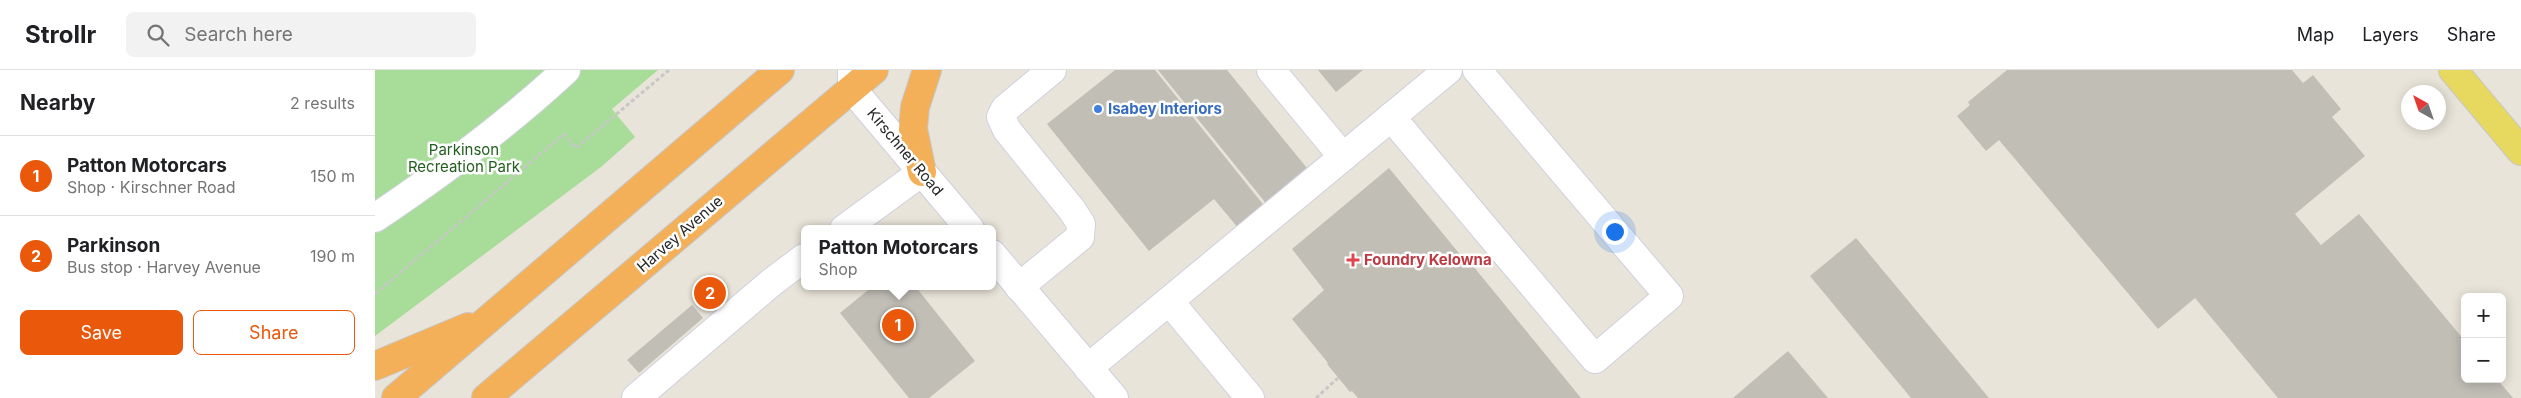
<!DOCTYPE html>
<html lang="en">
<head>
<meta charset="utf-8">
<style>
	body { margin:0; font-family:Inter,sans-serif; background:#f2f2f2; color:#202124 }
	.controls { position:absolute; right:15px; bottom:15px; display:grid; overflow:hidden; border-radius:8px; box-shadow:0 2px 12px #0003 }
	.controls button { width:45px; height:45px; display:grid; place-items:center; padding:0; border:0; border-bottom:1px solid #e0e0e0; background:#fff; color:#202124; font:25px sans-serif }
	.compass { position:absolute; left:2026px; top:15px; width:45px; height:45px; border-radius:50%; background:#fff; box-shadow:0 2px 12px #0003; rotate:320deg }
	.you { position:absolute; left:1239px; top:161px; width:18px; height:18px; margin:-12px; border:4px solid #fff; border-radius:50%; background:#1a73e8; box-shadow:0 0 0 8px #1a73e833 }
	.badge { display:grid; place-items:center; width:32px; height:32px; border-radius:50%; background:#ea580c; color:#fff; font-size:16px; font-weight:700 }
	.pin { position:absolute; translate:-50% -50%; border:2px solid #fff; box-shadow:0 1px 5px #0006 }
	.popup { position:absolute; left:426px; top:155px; width:195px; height:65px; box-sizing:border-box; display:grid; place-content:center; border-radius:8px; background:#fff; filter:drop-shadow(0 1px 4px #0005); font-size:16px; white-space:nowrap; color:#757577 }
	.popup b { font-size:19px; color:#202124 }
	.popup::after { content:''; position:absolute; left:50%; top:100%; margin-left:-10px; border:10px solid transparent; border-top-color:#fff }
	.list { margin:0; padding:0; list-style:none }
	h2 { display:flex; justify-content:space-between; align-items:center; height:65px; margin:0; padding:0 20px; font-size:21px }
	h2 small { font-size:16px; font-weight:400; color:#757577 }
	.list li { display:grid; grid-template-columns:32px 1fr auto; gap:15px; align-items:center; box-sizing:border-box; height:80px; padding:0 20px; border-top:1px solid #e0e0e0 }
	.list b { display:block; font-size:19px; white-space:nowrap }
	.list p { margin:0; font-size:16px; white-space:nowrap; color:#757577 }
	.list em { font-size:16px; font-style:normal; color:#757577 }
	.actions { display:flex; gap:10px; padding:15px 20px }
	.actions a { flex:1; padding:11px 0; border:1px solid #ea580c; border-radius:8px; text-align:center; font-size:18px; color:#ea580c }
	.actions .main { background:#ea580c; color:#fff }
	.icon { flex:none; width:28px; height:28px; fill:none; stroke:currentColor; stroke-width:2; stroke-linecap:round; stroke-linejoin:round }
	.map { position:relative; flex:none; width:2146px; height:328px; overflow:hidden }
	header { display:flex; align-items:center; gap:30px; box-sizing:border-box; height:70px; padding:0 25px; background:#fff; border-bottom:1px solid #e0e0e0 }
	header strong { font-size:24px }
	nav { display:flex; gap:28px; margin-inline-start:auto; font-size:18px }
	.search { width:350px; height:45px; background:#f2f2f2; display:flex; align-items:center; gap:12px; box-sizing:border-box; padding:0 18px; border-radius:8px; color:#757577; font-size:19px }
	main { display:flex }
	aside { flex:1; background:#fff }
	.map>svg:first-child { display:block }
</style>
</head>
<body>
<header>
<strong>Strollr</strong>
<div class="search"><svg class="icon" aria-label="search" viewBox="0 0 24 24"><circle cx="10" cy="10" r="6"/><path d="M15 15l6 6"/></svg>Search here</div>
<nav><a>Map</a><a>Layers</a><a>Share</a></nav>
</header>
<main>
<aside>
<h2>Nearby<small>2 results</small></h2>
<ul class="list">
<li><span class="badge">1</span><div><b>Patton Motorcars</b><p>Shop · Kirschner Road</p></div><em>150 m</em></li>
<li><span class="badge">2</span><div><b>Parkinson</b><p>Bus stop · Harvey Avenue</p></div><em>190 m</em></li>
</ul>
<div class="actions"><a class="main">Save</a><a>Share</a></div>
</aside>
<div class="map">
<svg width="2146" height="328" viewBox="0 0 2146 328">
	<rect width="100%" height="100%" fill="#e9e4d9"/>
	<polygon fill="#a7dd98" points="0,0 283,0 237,39 260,67 226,97 0,266"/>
	<g fill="#c1beb6">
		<polygon points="740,0 780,0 891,138 864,159 839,129 774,181 672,54"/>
		<polygon points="783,0 852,0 936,103 894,137"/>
		<polygon points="943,0 988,0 961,22"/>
		<polygon points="1632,0 1917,0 1928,13 1938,5 1966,39 1957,47 1990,86 1920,144 1946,175 1984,144 2090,271 2090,309 2122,309 2138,328 1903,328 1820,228 1783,259 1624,70 1611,81 1582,46 1595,35 1593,32"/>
		<polygon points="1014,98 1092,193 1094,191 1206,328 983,328 977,321 975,322 952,294 953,293 917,249 949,220 917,179"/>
		<polygon points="1481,168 1614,328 1536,328 1435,206"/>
		<polygon points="498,216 540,216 600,291 554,328 534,328 465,243"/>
		<polygon points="317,235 328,248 264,303 252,290"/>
		<polygon points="1413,281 1453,328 1358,328"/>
	</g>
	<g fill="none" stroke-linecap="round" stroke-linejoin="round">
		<defs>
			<g id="minor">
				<polyline points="477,0 477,19 595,159"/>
				<polyline points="896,0 968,87"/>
				<polyline points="1016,47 1220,289 1294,226 1102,0"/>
				<path d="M0,148C67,103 132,55 191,0"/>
				<polyline points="469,159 547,102"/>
				<polyline points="617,184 739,328"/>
				<polyline points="644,217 705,167 706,154 697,140 632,60 626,47 630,39 677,0"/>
				<polyline points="794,231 875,328"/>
				<polyline points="713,298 1073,0"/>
				<polyline points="261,328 397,212 429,188"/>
			</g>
			<polyline id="major" points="2078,0 2146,81"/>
			<g id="highway">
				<polyline points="547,102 538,59 540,37 552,0"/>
				<polyline points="0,296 93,257"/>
				<polyline points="21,328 405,0"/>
				<polyline points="111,328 499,0"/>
			</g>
		</defs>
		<use href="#minor" stroke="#cfd0df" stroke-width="30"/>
		<use href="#major" stroke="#c7c7c7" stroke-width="30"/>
		<use href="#highway" stroke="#c7c7c7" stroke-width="30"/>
		<g stroke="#c7c7c7" stroke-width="3" stroke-dasharray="4 2.5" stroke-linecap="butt">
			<polyline points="0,224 189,64 201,78 294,0"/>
			<polyline points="941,328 963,308"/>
		</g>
		<use href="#minor" stroke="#fff" stroke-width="28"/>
		<use href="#major" stroke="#e7d960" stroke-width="28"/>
		<use href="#highway" stroke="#f4b059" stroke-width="28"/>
	</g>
	<circle fill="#3f7fe0" stroke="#fff" stroke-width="2" cx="723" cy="39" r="5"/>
	<path fill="#e0444e" stroke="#fff" stroke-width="2" d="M975.5 182.5h5v5h5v5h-5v5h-5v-5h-5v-5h5z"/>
	<g text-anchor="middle" stroke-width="5" stroke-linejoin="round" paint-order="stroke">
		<g font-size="15" font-weight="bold" fill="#366cbe" stroke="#fff" text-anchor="start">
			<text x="733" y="44">Isabey Interiors</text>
		</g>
		<g font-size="15" fill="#225e1d" stroke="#fff">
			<text x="89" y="85">Parkinson<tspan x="89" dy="17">Recreation Park</tspan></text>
		</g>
		<g font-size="15" fill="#272727" stroke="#fff">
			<text transform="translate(530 82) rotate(50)" y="5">Kirschner Road</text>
			<text transform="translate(305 164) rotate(-41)" y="5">Harvey Avenue</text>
		</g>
		<g font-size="15" font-weight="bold" fill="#be3a42" stroke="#fff" text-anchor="start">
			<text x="989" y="195">Foundry Kelowna</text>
		</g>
	</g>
</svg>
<div class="controls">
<button>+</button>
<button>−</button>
</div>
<svg class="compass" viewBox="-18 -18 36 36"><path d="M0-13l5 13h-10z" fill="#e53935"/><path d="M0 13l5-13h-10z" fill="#757577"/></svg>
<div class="you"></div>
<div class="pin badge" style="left:523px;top:255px">1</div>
<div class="popup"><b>Patton Motorcars</b>Shop</div>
<div class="pin badge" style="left:335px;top:223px">2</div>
</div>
</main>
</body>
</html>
